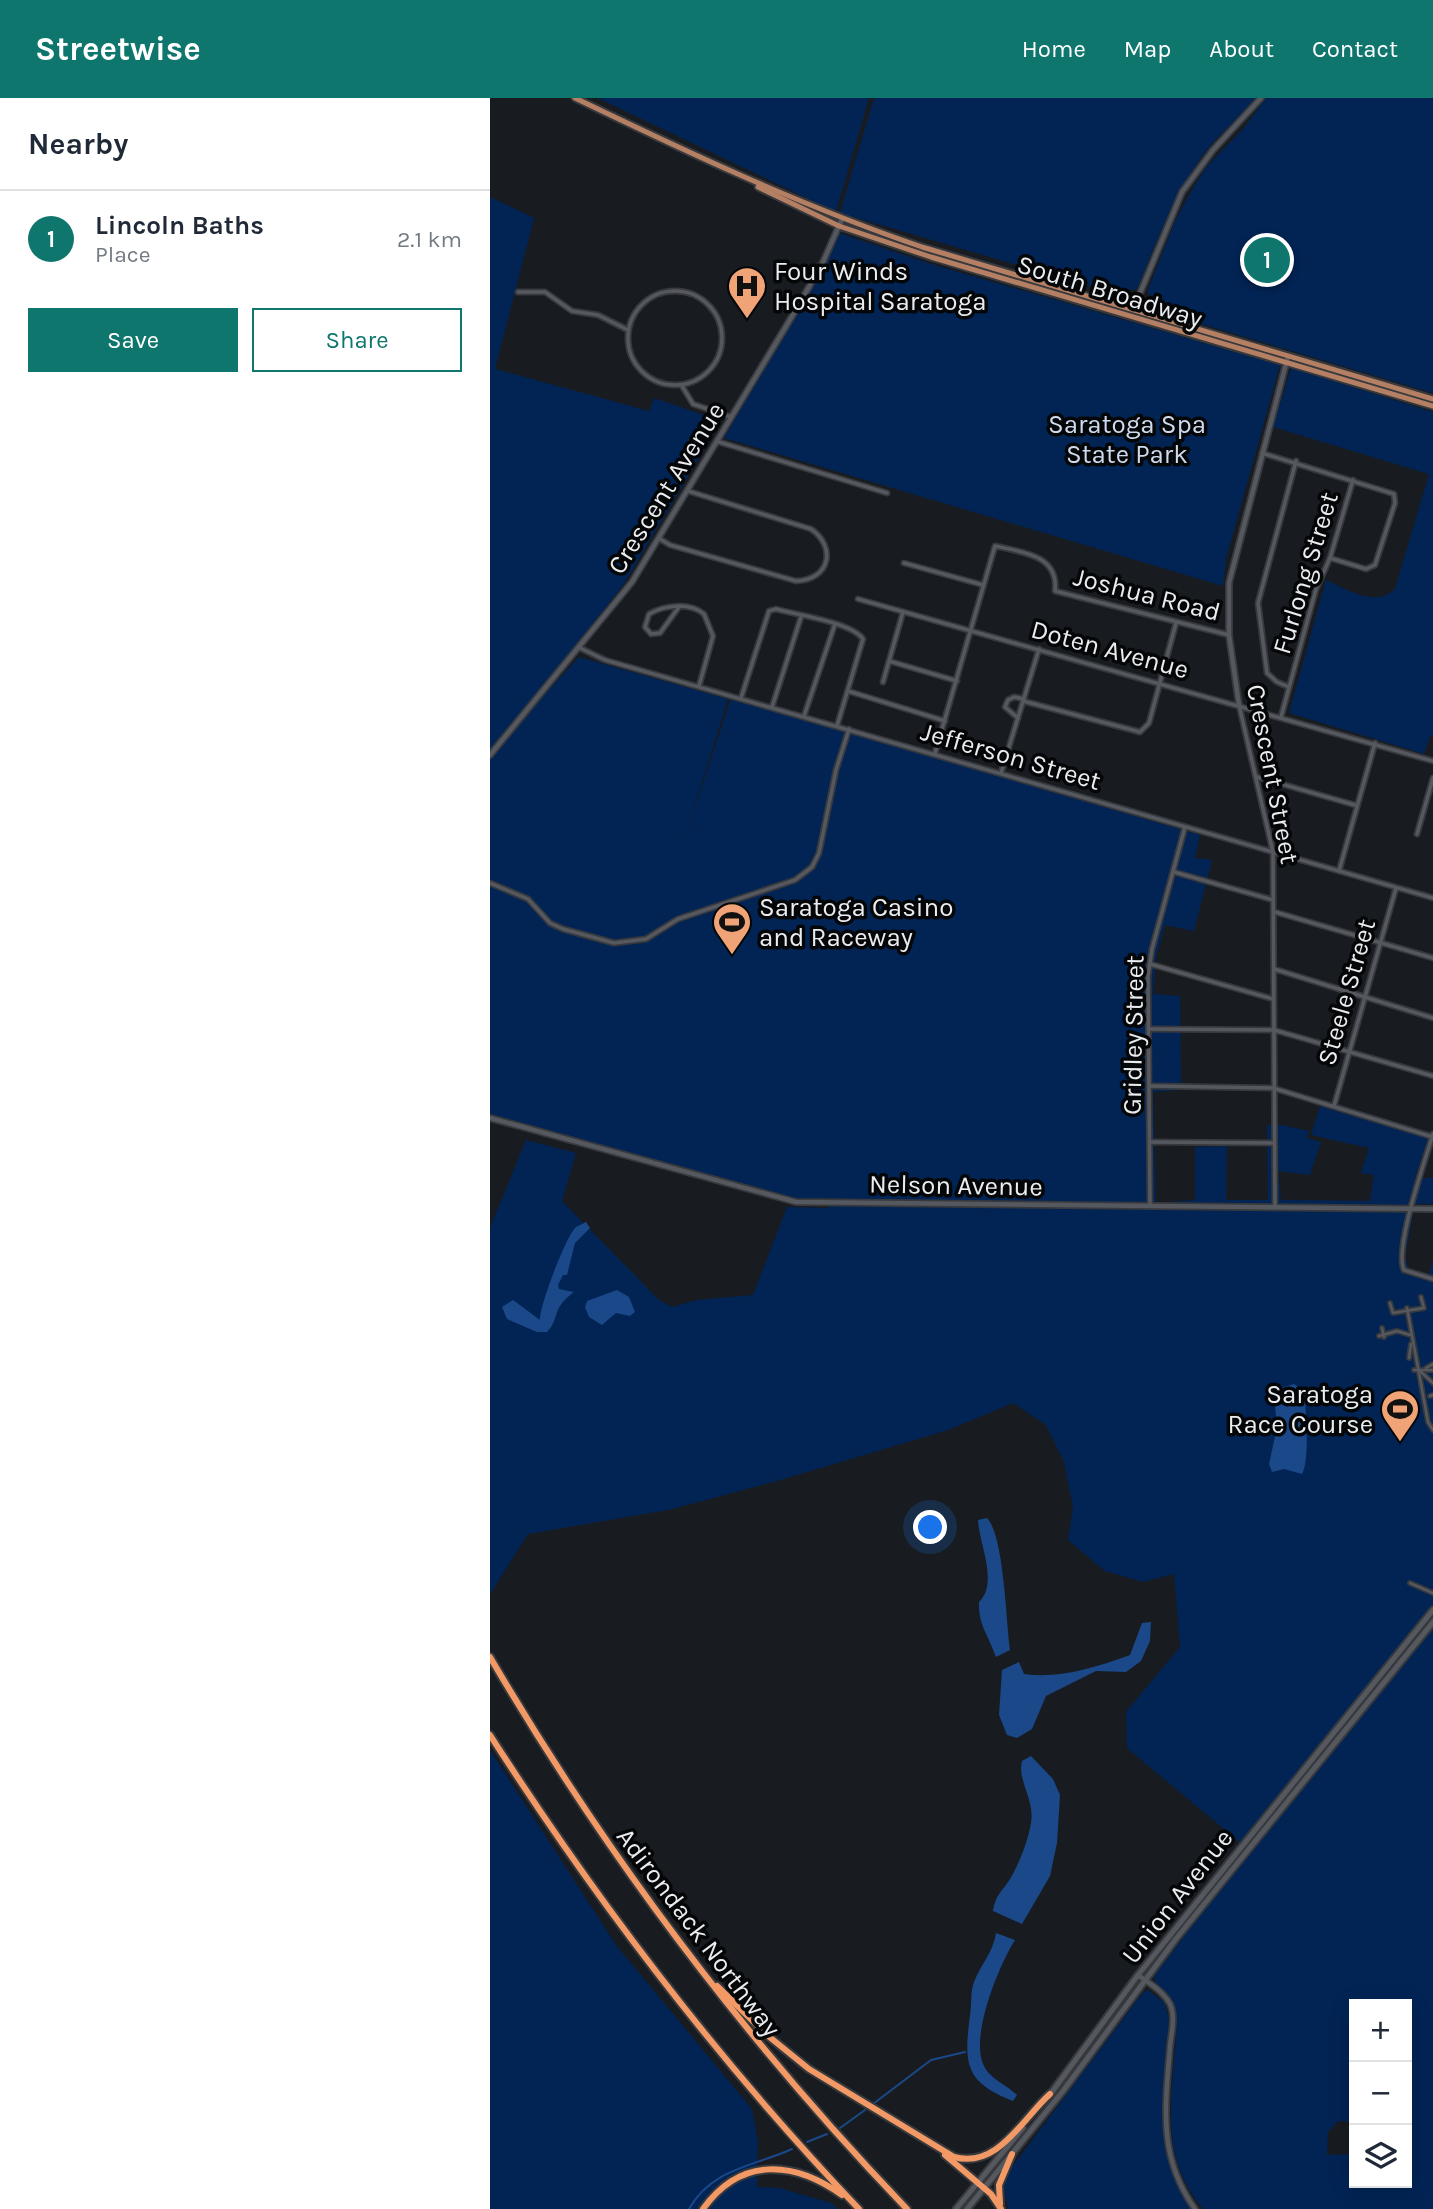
<!DOCTYPE html>
<html lang="en">
<head>
<meta charset="utf-8">
<style>
	body { margin:0; font-family:Karla,sans-serif; background:#f6f6f7; color:#1f2937 }
	.controls { position:absolute; right:21px; bottom:21px; display:grid; overflow:hidden; border-radius:0px; box-shadow:0 4px 18px #0003 }
	.controls button { width:63px; height:63px; display:grid; place-items:center; padding:0; border:0; border-bottom:2px solid #e0e1e3; background:#fff; color:#1f2937; font:35px sans-serif }
	.you { position:absolute; left:441px; top:1430px; width:24px; height:24px; margin:-18px; border:5px solid #fff; border-radius:50%; background:#1a73e8; box-shadow:0 0 0 10px #1a73e833 }
	.badge { display:grid; place-items:center; width:46px; height:46px; border-radius:50%; background:#0f766e; color:#fff; font-size:23px; font-weight:700 }
	.pin { position:absolute; translate:-50% -50%; border:4px solid #fff; box-shadow:0 2px 7px #0006 }
	.list { margin:0; padding:0; list-style:none }
	h2 { display:flex; justify-content:space-between; align-items:center; height:91px; margin:0; padding:0 28px; font-size:30px }
	h2 small { font-size:23px; font-weight:400; color:#747a83 }
	.list li { display:grid; grid-template-columns:46px 1fr auto; gap:21px; align-items:center; box-sizing:border-box; height:98px; padding:0 28px; border-top:2px solid #e0e1e3 }
	.list b { display:block; font-size:26px; white-space:nowrap }
	.list p { margin:0; font-size:23px; white-space:nowrap; color:#747a83 }
	.list em { font-size:23px; font-style:normal; color:#747a83 }
	.actions { display:flex; gap:14px; padding:21px 28px }
	.actions a { flex:1; padding:16px 0; border:2px solid #0f766e; border-radius:0px; text-align:center; font-size:24px; color:#0f766e }
	.actions .main { background:#0f766e; color:#fff }
	.icon { flex:none; width:38px; height:38px; fill:none; stroke:currentColor; stroke-width:2; stroke-linecap:round; stroke-linejoin:round }
	.map { position:relative; flex:none; width:943px; height:2111px; overflow:hidden }
	header { display:flex; align-items:center; gap:42px; box-sizing:border-box; height:98px; padding:0 35px; background:#0f766e; color:#fff }
	header strong { font-size:33px }
	nav { display:flex; gap:38px; margin-inline-start:auto; font-size:24px }
	main { display:flex }
	aside { flex:1; background:#fff }
	.map>svg:first-child { display:block }
</style>
</head>
<body>
<header>
<strong>Streetwise</strong>
<nav><a>Home</a><a>Map</a><a>About</a><a>Contact</a></nav>
</header>
<main>
<aside>
<h2>Nearby<small></small></h2>
<ul class="list">
<li><span class="badge">1</span><div><b>Lincoln Baths</b><p>Place</p></div><em>2.1 km</em></li>
</ul>
<div class="actions"><a class="main">Save</a><a>Share</a></div>
</aside>
<div class="map">
<svg width="943" height="2111" viewBox="0 0 943 2111">
	<rect width="100%" height="100%" fill="#181c21"/>
	<g fill="#022455" fill-rule="evenodd">
		<polygon points="108,0 379,0 346,114"/>
		<path d="M384,0H767C753,17 735,30 721,47C686,89 668,141 647,191L622,195L350,115Z"/>
		<polygon points="776,0 943,0 943,295 681,217 657,194 685,123 703,90 717,68 754,30"/>
		<path d="M0,99L44,120L5,271L159,313L164,300L231,323L134,486L5,650L89,559L238,601L193,746L241,600L710,737L705,760L722,762L704,833L675,827L666,859L663,896L690,898L691,992L663,994L666,1105L705,1102V1049L737,1048L736,1102H778L777,1027L787,1026L819,1033L817,1040L831,1044L820,1077L788,1073L791,1102L880,1103L884,1077L871,1075L879,1050L821,1037L830,1008L938,1040L925,1080H943V1106H925L915,1159L919,1171L939,1176L943,1161V2111H713C675,2066 679,2018 684,1962C685,1948 688,1933 686,1919C684,1901 665,1892 664,1878L759,1752L637,1650L636,1614L690,1549L684,1476L653,1484L615,1473L578,1442L583,1409L574,1364L556,1327L523,1305L458,1332L287,1383L178,1412L38,1436L0,1496V1130L36,1042L86,1055L72,1103L169,1202L182,1209L206,1202L263,1197L297,1109L339,1110L338,1103L291,1102L0,1019ZM864,1906H917V2085H864V2056L837,2057L838,2034L848,2023L864,2024Z"/>
		<polygon points="349,135 441,166 790,267 736,461 733,488 234,340"/>
		<path d="M801,270L943,314V638H940L934,656L799,615L836,482C856,491 885,510 905,491L939,376L783,329Z"/>
		<polygon points="0,1652 126,1847 262,2011 268,2044 267,2089 289,2090 341,2105 348,2111 0,2111"/>
		<path d="M658,1892L675,1905L679,1923C674,1987 660,2056 702,2111H518L514,2089L522,2069L653,1894Z"/>
	</g>
	<g fill="#1a4889">
		<path d="M96,1124L100,1130L85,1145L77,1177H73L68,1187L69,1191L84,1194C60,1212 71,1219 57,1234H47L17,1221L12,1209L23,1202L50,1222C49,1209 76,1138 86,1129C89,1127 93,1126 96,1124Z"/>
		<polygon points="127,1192 139,1199 145,1214 140,1218 126,1215 112,1227 99,1219 95,1209 97,1203"/>
		<path d="M804,1286L814,1293C816,1310 820,1363 812,1376L794,1371L782,1374L779,1366L787,1329L784,1298L791,1290Z"/>
		<path d="M497,1420C514,1437 516,1524 520,1552L506,1559C499,1538 488,1527 489,1504C509,1485 489,1446 488,1422Z"/>
		<path d="M661,1524L660,1543L651,1563L636,1574L606,1573L556,1598L542,1631L527,1640L517,1637L509,1617L512,1572L529,1564L534,1576C570,1581 607,1569 640,1557L652,1525Z"/>
		<path d="M541,1658L563,1681L570,1697L567,1745L560,1778L532,1826L503,1813C506,1796 511,1795 520,1781C529,1766 538,1743 541,1725C545,1701 527,1683 532,1663Z"/>
		<path d="M506,1835L525,1842C509,1867 479,1940 494,1968C500,1981 517,1987 527,1997L523,2003C474,1984 474,1965 480,1917C482,1907 480,1894 484,1884C491,1866 503,1855 506,1835Z"/>
	</g>
	<g fill="none" stroke-linecap="round" stroke-linejoin="round">
		<g stroke="#1a4889" stroke-width="2">
			<polyline points="383,2006 441,1962 475,1954"/>
			<polyline points="350,2030 375,2012"/>
			<polyline points="317,2044 337,2036"/>
			<path d="M199,2111C222,2070 265,2068 302,2051"/>
		</g>
		<defs>
			<g id="pedestrian">
				<polyline points="900,1205 903,1215 934,1210 931,1199"/>
				<polyline points="917,1210 938,1324 943,1332"/>
				<polyline points="892,1230 894,1239"/>
				<polyline points="889,1238 907,1233 920,1237"/>
				<polyline points="919,1260 921,1246"/>
				<polyline points="936,1270 943,1266"/>
				<polyline points="924,1272 942,1272"/>
				<polyline points="930,1273 943,1285"/>
				<polyline points="940,1298 943,1297"/>
				<polyline points="920,1485 943,1495"/>
			</g>
			<g id="minor">
				<circle cx="185" cy="240" r="47"/>
				<polyline points="28,194 55,194 82,213 108,217 138,232"/>
				<polyline points="192,288 203,306 241,319"/>
				<polyline points="229,344 397,395"/>
				<polyline points="772,355 904,396 905,405 885,467 876,471 840,460"/>
				<path d="M170,441L180,447L306,483C340,482 347,449 321,431L198,393"/>
				<polyline points="414,465 493,487"/>
				<polyline points="368,501 943,663"/>
				<path d="M189,509L170,535L161,536L155,529L159,516C175,507 199,504 214,516L223,538L209,588"/>
				<polyline points="90,550 115,562 943,800"/>
				<polyline points="399,563 467,583"/>
				<polyline points="393,584 413,514"/>
				<polyline points="799,589 787,584 777,575 768,505 806,363"/>
				<polyline points="358,593 455,623"/>
				<path d="M251,600L279,513L286,511C306,517 361,524 373,541L347,628"/>
				<polyline points="533,603 650,634 659,625 686,525"/>
				<polyline points="749,607 783,754 785,1109"/>
				<polyline points="282,609 311,519"/>
				<polyline points="314,618 345,526"/>
				<polyline points="791,619 826,491 840,460 863,382"/>
				<polyline points="528,620 515,609 518,602 524,599 534,601"/>
				<path d="M445,655L505,448C532,454 569,457 565,493L739,537"/>
				<polyline points="511,675 549,551"/>
				<polyline points="767,679 865,707"/>
				<polyline points="927,736 943,680"/>
				<polyline points="849,773 885,645"/>
				<polyline points="684,774 783,802"/>
				<polyline points="0,785 38,801 60,825 73,831 124,845 156,841 188,821 305,782 322,769 329,755 346,672 359,631"/>
				<polyline points="785,814 943,860"/>
				<polyline points="660,866 783,901"/>
				<polyline points="784,871 943,920"/>
				<polyline points="659,931 784,932 943,978"/>
				<polyline points="660,988 783,990 943,1039"/>
				<polyline points="844,1008 906,790"/>
				<path d="M943,1036C935,1063 904,1150 914,1172L943,1181"/>
				<polyline points="660,1044 783,1045"/>
				<polyline points="660,1107 658,878 662,851 695,729"/>
			</g>
			<g id="tertiary">
				<polyline points="643,212 692,94 723,52 771,0"/>
				<polyline points="749,607 739,537 739,485 798,258"/>
				<polyline points="0,657 142,484 307,210 333,164 352,121"/>
				<polyline points="0,1020 306,1104 943,1111"/>
				<path d="M648,1877C660,1886 673,1893 680,1906C686,1919 681,1936 680,1949C675,2010 668,2059 705,2111"/>
			</g>
			<g id="secondary">
				<polyline points="559,1998 648,1877 943,1512"/>
				<polyline points="466,2111 533,2030"/>
				<polyline points="477,2111 573,1993 685,1842 943,1524"/>
			</g>
			<g id="primary">
				<path d="M85,0C199,55 312,108 432,149L943,301"/>
				<polyline points="268,89 349,128 441,159 943,308"/>
			</g>
			<g id="motorway">
				<path d="M0,1559C117,1759 256,1943 417,2111"/>
				<path d="M0,1637C109,1807 230,1965 369,2111"/>
				<path d="M227,1888L277,1937L319,1971L464,2059C508,2071 532,2021 560,1996"/>
				<polyline points="455,2057 501,2096 511,2111"/>
				<polyline points="510,2106 509,2087 522,2056"/>
				<path d="M213,2111C251,2058 304,2063 352,2097"/>
			</g>
		</defs>
		<use href="#pedestrian" stroke="#37393d" stroke-width="6"/>
		<use href="#minor" stroke="#37393d" stroke-width="7"/>
		<use href="#tertiary" stroke="#37393d" stroke-width="8"/>
		<use href="#secondary" stroke="#37393d" stroke-width="9"/>
		<use href="#primary" stroke="#37393d" stroke-width="9"/>
		<use href="#motorway" stroke="#37393d" stroke-width="10"/>
		<use href="#pedestrian" stroke="#55595f" stroke-width="2.5"/>
		<use href="#minor" stroke="#55595f" stroke-width="3.5"/>
		<use href="#tertiary" stroke="#55595f" stroke-width="4.5"/>
		<use href="#secondary" stroke="#55595f" stroke-width="5"/>
		<use href="#primary" stroke="#b47f63" stroke-width="5"/>
		<use href="#motorway" stroke="#f39965" stroke-width="6"/>
	</g>
	<defs>
		<symbol id="hospital-pin" viewBox="-11 -11 22 30"><path d="M0 17L-7.5 6A9.5 9.5 0 1 1 7.5 6Z" fill="#efa377" stroke="#050608"/><path d="M-5-5h3v3.5h4V-5h3V5h-3V1.5h-4V5h-3Z" fill="#111"/></symbol>
		<symbol id="stadium-pin" viewBox="-11 -11 22 30"><path d="M0 17L-7.5 6A9.5 9.5 0 1 1 7.5 6Z" fill="#efa377" stroke="#050608"/><path d="M0-5a6.5 5 0 1 0 0 10a6.5 5 0 1 0 0-10ZM-3.5-1.8h7v3.6h-7Z" fill="#111"/></symbol>
	</defs>
	<g fill-rule="evenodd">
		<use href="#hospital-pin" x="235" y="166" width="44" height="60"/>
		<use href="#stadium-pin" x="220" y="802" width="44" height="60"/>
		<use href="#stadium-pin" x="888" y="1289" width="44" height="60"/>
	</g>
	<g text-anchor="middle" stroke-width="7" stroke-linejoin="round" paint-order="stroke">
		<g font-size="26" fill="#eaedf0" stroke="#050608" text-anchor="start">
			<text x="284" y="182">Four Winds<tspan x="284" dy="30">Hospital Saratoga</tspan></text>
			<text x="269" y="818">Saratoga Casino<tspan x="269" dy="30">and Raceway</tspan></text>
			<text x="883" y="1305" text-anchor="end">Saratoga<tspan x="883" dy="30">Race Course</tspan></text>
		</g>
		<g font-size="26" fill="#eaedf0" stroke="#050608">
			<text transform="translate(620 193) rotate(17)" y="9">South Broadway</text>
			<text transform="translate(176 390) rotate(-58)" y="9">Crescent Avenue</text>
			<text transform="translate(815 475) rotate(-73)" y="9">Furlong Street</text>
			<text transform="translate(657 496) rotate(14)" y="9">Joshua Road</text>
			<text transform="translate(620 551) rotate(15)" y="9">Doten Avenue</text>
			<text transform="translate(521 658) rotate(16)" y="9">Jefferson Street</text>
			<text transform="translate(783 676) rotate(79)" y="9">Crescent Street</text>
			<text transform="translate(856 894) rotate(-74)" y="9">Steele Street</text>
			<text transform="translate(643 937) rotate(-89)" y="9">Gridley Street</text>
			<text transform="translate(466 1087) rotate(1)" y="9">Nelson Avenue</text>
			<text transform="translate(687 1798) rotate(-52)" y="9">Union Avenue</text>
			<text transform="translate(209 1834) rotate(53)" y="9">Adirondack Northway</text>
		</g>
		<g font-size="26" fill="#cedbee" stroke="#050608">
			<text x="637" y="335">Saratoga Spa<tspan x="637" dy="30">State Park</tspan></text>
		</g>
	</g>
</svg>
<div class="controls">
<button>+</button>
<button>−</button>
<button><svg class="icon" aria-label="layers" viewBox="0 0 24 24"><path d="M12 4l9 5-9 5-9-5zM3 14l9 5 9-5"/></svg></button>
</div>
<div class="you"></div>
<div class="pin badge" style="left:777px;top:162px">1</div>
</div>
</main>
</body>
</html>
